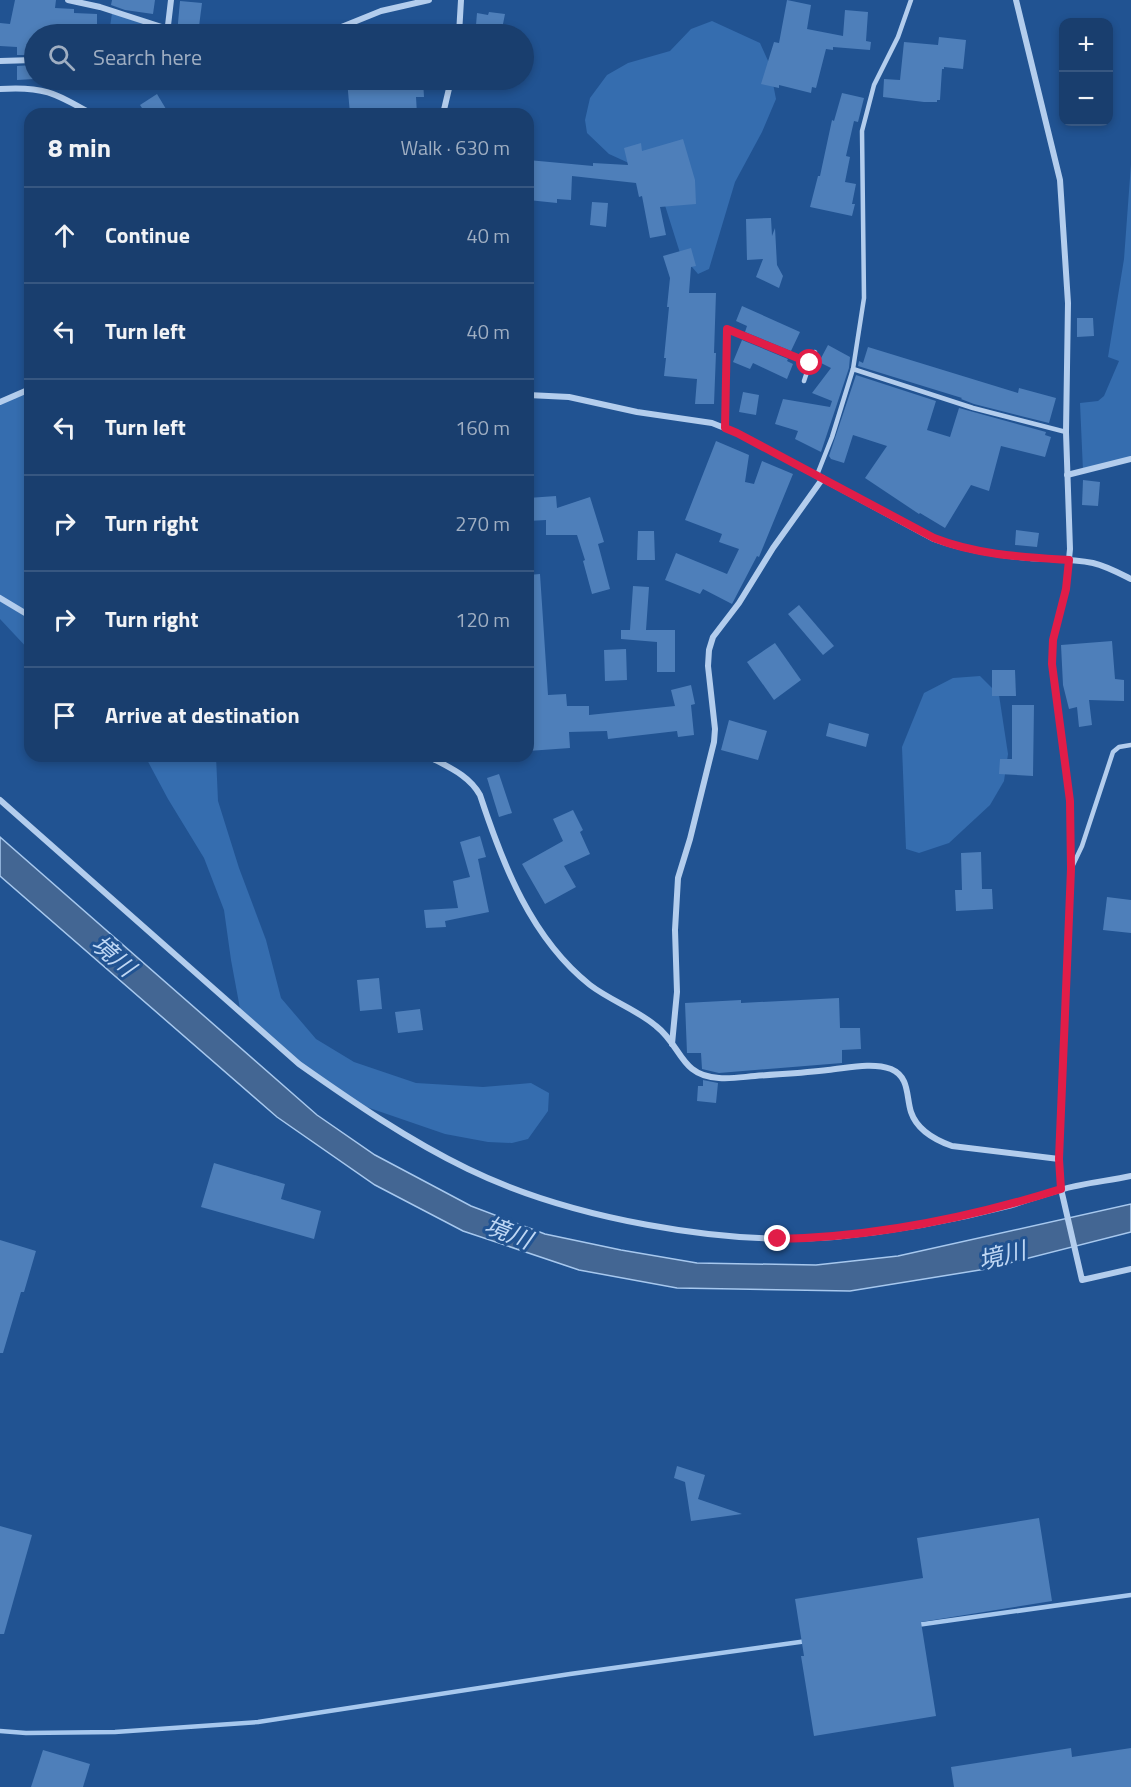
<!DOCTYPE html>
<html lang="en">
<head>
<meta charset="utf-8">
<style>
	body { margin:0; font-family:"Titillium Web","Noto Sans JP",sans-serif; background:#224573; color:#f1f3f6 }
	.controls { position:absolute; right:18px; top:18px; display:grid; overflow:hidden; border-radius:12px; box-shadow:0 3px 9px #0003 }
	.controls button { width:54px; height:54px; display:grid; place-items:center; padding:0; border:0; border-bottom:2px solid #375781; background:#193e6e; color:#f1f3f6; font:30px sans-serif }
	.stop { position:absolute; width:18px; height:18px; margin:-14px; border:4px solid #e11d48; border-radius:50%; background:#fff }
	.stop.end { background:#e11d48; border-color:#fff; box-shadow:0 2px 6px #0008 }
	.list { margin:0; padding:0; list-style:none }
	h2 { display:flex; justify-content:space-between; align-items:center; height:78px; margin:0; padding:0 24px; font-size:26px }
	h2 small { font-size:20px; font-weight:400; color:#9faec2 }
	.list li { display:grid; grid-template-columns:39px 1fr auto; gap:18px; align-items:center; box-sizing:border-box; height:96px; padding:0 24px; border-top:2px solid #375781 }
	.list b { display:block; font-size:22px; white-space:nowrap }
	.list em { font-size:20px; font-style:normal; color:#9faec2 }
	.icon { flex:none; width:33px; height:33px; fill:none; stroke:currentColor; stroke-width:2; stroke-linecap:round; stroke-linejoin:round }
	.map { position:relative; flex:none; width:1131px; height:1787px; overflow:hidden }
	.search { position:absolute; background:#193e6e; box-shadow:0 3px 9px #0003; left:24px; top:24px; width:510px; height:66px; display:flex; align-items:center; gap:15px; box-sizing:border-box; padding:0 21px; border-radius:33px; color:#9faec2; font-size:22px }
	.panel { position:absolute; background:#193e6e; box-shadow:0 3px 9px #0003; left:24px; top:108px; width:510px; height:654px; border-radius:18px }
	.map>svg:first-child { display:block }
</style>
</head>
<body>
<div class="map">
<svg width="1131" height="1787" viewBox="0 0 1131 1787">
	<rect width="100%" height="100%" fill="#215392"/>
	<g fill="#356daf">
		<polygon points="112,13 168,29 167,34 109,34"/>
		<polygon points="712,21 760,43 769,63 776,99 762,132 735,182 709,269 698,274 680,253 657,180 642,169 609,154 587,133 585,120 590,98 607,75 628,63 670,51 691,29"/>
		<polygon points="1131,164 1131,459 1083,471 1080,403 1098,401 1104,396 1119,361 1108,357 1124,259"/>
		<polygon points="30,389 30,651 0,619 0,402"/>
		<polygon points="980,676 999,695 1008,754 1004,781 990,805 949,843 919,853 906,849 902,747 924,693 953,678"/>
		<polygon points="145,756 216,756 218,801 239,868 266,940 281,998 316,1039 354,1062 416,1083 483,1087 531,1083 549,1093 548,1111 528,1139 512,1143 488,1142 445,1134 352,1102 299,1064 241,1014 231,960 224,910 204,858 168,799"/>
	</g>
	<polygon fill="#436693" stroke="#a7c8ee" stroke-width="1.5" points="0,837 317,1115 375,1155 471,1206 545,1234 621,1250 697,1263 816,1265 898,1256 1131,1204 1131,1232 986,1269 850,1291 677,1288 579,1270 463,1231 375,1185 277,1117 0,876"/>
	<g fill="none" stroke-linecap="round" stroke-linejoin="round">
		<g stroke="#a7c8ee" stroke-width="4.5">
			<polyline points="917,1625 1131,1595"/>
			<polyline points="0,1731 26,1733 115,1732 258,1722 570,1674 807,1641"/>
		</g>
	</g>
	<g fill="#4e7fba">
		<polygon points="15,0 56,0 55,8 74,9 74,13 97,14 97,34 34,34 34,55 17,55 17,47 0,46 0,23 10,24"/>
		<polygon points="112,0 155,0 153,14 125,10 111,5"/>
		<polygon points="787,0 811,5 807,29 843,36 845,10 868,12 866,41 871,42 870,50 833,47 833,50 826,49 816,88 812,87 811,93 779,85 779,88 761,84 774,42 779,43"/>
		<polygon points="180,1 202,3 198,34 177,34"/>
		<polygon points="489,12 505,14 501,34 480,34 482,26 476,25 477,13 488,15"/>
		<polygon points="939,37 966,40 963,69 944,67 944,69 942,69 940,100 937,100 937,102 924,102 883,97 884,79 900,80 904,42 938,45"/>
		<polygon points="34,65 34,79 17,80 17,66"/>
		<polygon points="347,80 423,80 424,97 416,97 417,114 350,114"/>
		<polygon points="842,93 864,98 858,122 854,121 846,156 850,157 845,182 856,184 852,204 855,204 852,216 810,207 818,176 820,176 832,120 834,121"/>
		<polygon points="157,94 169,114 146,114 140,105"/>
		<polygon points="683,139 695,180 696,204 660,207 666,235 650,238 642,196 639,197 636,183 572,176 571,200 557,199 557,203 528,200 528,160 593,166 593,163 628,165 624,148 641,143 642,151"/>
		<polygon points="592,202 608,203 606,227 590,225"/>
		<polygon points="771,218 772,236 775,228 777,265 783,276 779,288 756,277 763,259 747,260 746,219"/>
		<polygon points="691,248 696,266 691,267 689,293 716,293 714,353 716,353 714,404 695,404 697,379 664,376 666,358 664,358 669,307 667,307 670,278 663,256"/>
		<polygon points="742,306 800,332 791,351 745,332 747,326 736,321"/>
		<polygon points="1077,318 1093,318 1094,336 1077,337"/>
		<polygon points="742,340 788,359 787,361 793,364 787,379 753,363 750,369 733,362"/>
		<polygon points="828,345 850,357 849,368 821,452 795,439 798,431 775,424 783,399 830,407 832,401 812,393 831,368 819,362"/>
		<polygon points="868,347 1018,393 1019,388 1056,398 1049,423 974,404 961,399 962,398 858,366 859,361 863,363"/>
		<polygon points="856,375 936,401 927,430 950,437 959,408 1046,432 1045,435 1051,437 1045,457 1001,446 989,491 971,485 945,528 920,513 919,514 865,478 887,446 853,435 844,463 831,459 829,456"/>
		<polygon points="743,392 759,395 756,415 739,412"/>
		<polygon points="716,441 749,455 745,482 754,484 762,461 793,474 759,557 757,556 732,604 703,589 700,594 665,580 676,553 727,574 739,549 719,542 722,534 685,520"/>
		<polygon points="1083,480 1100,482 1098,506 1082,505"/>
		<polygon points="556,496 557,508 590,497 604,542 598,544 610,589 592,594 583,561 585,560 577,535 546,535 546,520 528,521 528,498"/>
		<polygon points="1016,530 1039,533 1037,547 1015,545"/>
		<polygon points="638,531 654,531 655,560 637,560"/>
		<polygon points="540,574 548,695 566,694 567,706 589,706 589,715 675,706 671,690 691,685 695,704 691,705 694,735 678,737 677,731 608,739 607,731 569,732 570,748 528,751 528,575"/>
		<polygon points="633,586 649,587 646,630 675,630 675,672 657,672 657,642 621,639 621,630 630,630"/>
		<polygon points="799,605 834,646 823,655 788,614"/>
		<polygon points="1112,641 1115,679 1124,680 1124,701 1089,700 1092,725 1079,727 1077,707 1069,709 1063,685 1061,645"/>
		<polygon points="775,643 801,680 774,700 747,662"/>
		<polygon points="626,649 627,680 605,681 604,650"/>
		<polygon points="992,670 1015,670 1016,696 992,696"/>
		<polygon points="1012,705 1034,705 1033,776 999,774 1000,759 1012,759"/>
		<polygon points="729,720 767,731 758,760 721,750"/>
		<polygon points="829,723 869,734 866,747 826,736"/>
		<polygon points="499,774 512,813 499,817 487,778"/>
		<polygon points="573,810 583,830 580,832 590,854 564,866 576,887 545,904 522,864 563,841 553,819"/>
		<polygon points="480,836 486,857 478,859 489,912 445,921 446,927 426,928 424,910 458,908 453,881 470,877 460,842"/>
		<polygon points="981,852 982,889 992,889 993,909 956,911 955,890 962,890 961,853"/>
		<polygon points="1107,897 1131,900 1131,933 1103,930"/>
		<polygon points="379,978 382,1009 360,1011 357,980"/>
		<polygon points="839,998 840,1028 860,1028 861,1049 842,1050 842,1063 719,1073 702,1069 701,1053 687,1053 685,1003 741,1000 741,1003"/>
		<polygon points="420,1009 423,1030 398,1033 395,1012"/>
		<polygon points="703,1080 718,1083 716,1103 697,1101 698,1086 703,1086"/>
		<polygon points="214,1163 285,1184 281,1199 321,1211 314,1239 201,1207"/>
		<polygon points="0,1240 36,1251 24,1292 21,1292 3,1353 0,1353"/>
		<polygon points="677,1466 705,1475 698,1499 742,1514 691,1521 685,1482 674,1478"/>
		<polygon points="1039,1518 1052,1601 921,1622 936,1716 814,1736 801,1656 804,1656 795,1599 923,1578 917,1538"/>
		<polygon points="0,1526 32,1535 4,1634 0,1634"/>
		<polygon points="1071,1748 1072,1757 1131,1748 1131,1787 954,1787 951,1767"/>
		<polygon points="43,1750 90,1764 83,1787 31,1787"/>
	</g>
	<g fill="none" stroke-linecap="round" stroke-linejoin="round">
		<g stroke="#b3cded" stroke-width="4.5">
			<polyline points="810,363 815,352"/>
			<polyline points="853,369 973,408 1066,432"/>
			<polyline points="725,428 727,329 810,363 804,381"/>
			<polyline points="817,475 832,437 853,369 864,298 862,131 874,85 898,37 911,0"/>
			<polyline points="1072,867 1082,846 1113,752 1119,747 1131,745"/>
		</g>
		<g stroke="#b3cded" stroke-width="6">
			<polyline points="68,0 100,7 168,29"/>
			<polyline points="1016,0 1060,180 1068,303 1066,432 1070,549 1066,589 1053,640 1052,664 1070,801 1071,869 1059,1159 1061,1189 1082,1280 1131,1269"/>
			<polyline points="167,34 171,0"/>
			<polyline points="317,34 334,30 381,11 429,0"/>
			<polyline points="459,34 461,0"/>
			<polyline points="0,61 34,60"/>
			<path d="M0,89C43,86 55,93 92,114"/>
			<polyline points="443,114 451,80"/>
			<path d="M528,395L569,397L637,412L712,423L737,433L934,539C961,549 990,554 1019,557C1044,560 1068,558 1093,563C1106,566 1119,573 1131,579"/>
			<polyline points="0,402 30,389"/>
			<polyline points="1067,475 1131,459"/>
			<polyline points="0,598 30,616"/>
			<path d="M428,756C448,767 469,775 480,795C503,865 531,938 590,985C611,1001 636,1009 656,1026C682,1046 680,1076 719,1078C731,1079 743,1077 755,1076C780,1074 804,1073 828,1070C848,1068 872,1062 891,1069C910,1077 906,1097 911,1112C917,1130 935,1140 952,1146L1059,1159"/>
			<path d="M0,800L299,1064C353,1102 408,1140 468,1169C569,1218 722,1246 834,1237C894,1231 954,1220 1012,1205C1028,1200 1044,1194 1060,1190C1083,1183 1108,1181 1131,1176"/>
			<polyline points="672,1044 677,992 675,930 678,878 690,839 714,742 715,729 708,666 709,650 713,637 739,603 773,548 823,478"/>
		</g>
	</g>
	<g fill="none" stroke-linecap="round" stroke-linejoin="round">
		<path stroke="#e11d48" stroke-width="8" d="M778,1239C874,1237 969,1218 1061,1189L1059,1159L1071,869L1070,801L1052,664L1053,640L1066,589L1069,560C1023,557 977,555 934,538L737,433L725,428L727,329L810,363"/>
	</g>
	<g text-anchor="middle" stroke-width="6" stroke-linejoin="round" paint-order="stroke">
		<g font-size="24" font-style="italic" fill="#bfd7f4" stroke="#215392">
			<text transform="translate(113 956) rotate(41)" y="8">境川</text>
			<text transform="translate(508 1233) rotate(21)" y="8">境川</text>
			<text transform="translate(1002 1256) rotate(-14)" y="8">境川</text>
		</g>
	</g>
</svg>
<div class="controls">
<button>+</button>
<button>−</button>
</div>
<div class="stop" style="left:810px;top:363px"></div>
<div class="stop end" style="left:778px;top:1239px"></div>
<div class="search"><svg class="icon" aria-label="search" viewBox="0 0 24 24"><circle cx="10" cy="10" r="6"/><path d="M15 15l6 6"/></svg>Search here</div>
<section class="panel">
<h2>8 min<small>Walk · 630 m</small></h2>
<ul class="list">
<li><svg class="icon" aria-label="ahead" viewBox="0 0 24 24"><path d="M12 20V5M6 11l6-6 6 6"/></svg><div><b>Continue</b></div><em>40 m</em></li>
<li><svg class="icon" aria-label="left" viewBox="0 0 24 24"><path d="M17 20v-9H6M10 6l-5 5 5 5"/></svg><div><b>Turn left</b></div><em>40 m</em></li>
<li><svg class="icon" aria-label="left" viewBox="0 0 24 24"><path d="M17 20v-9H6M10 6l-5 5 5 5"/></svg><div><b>Turn left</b></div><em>160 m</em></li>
<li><svg class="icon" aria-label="right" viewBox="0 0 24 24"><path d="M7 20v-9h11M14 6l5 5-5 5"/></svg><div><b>Turn right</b></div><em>270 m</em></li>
<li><svg class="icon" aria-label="right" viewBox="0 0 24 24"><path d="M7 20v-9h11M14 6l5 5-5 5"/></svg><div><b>Turn right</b></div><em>120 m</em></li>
<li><svg class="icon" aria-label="arrive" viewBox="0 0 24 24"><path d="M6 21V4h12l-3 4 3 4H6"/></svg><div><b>Arrive at destination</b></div></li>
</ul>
</section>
</div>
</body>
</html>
